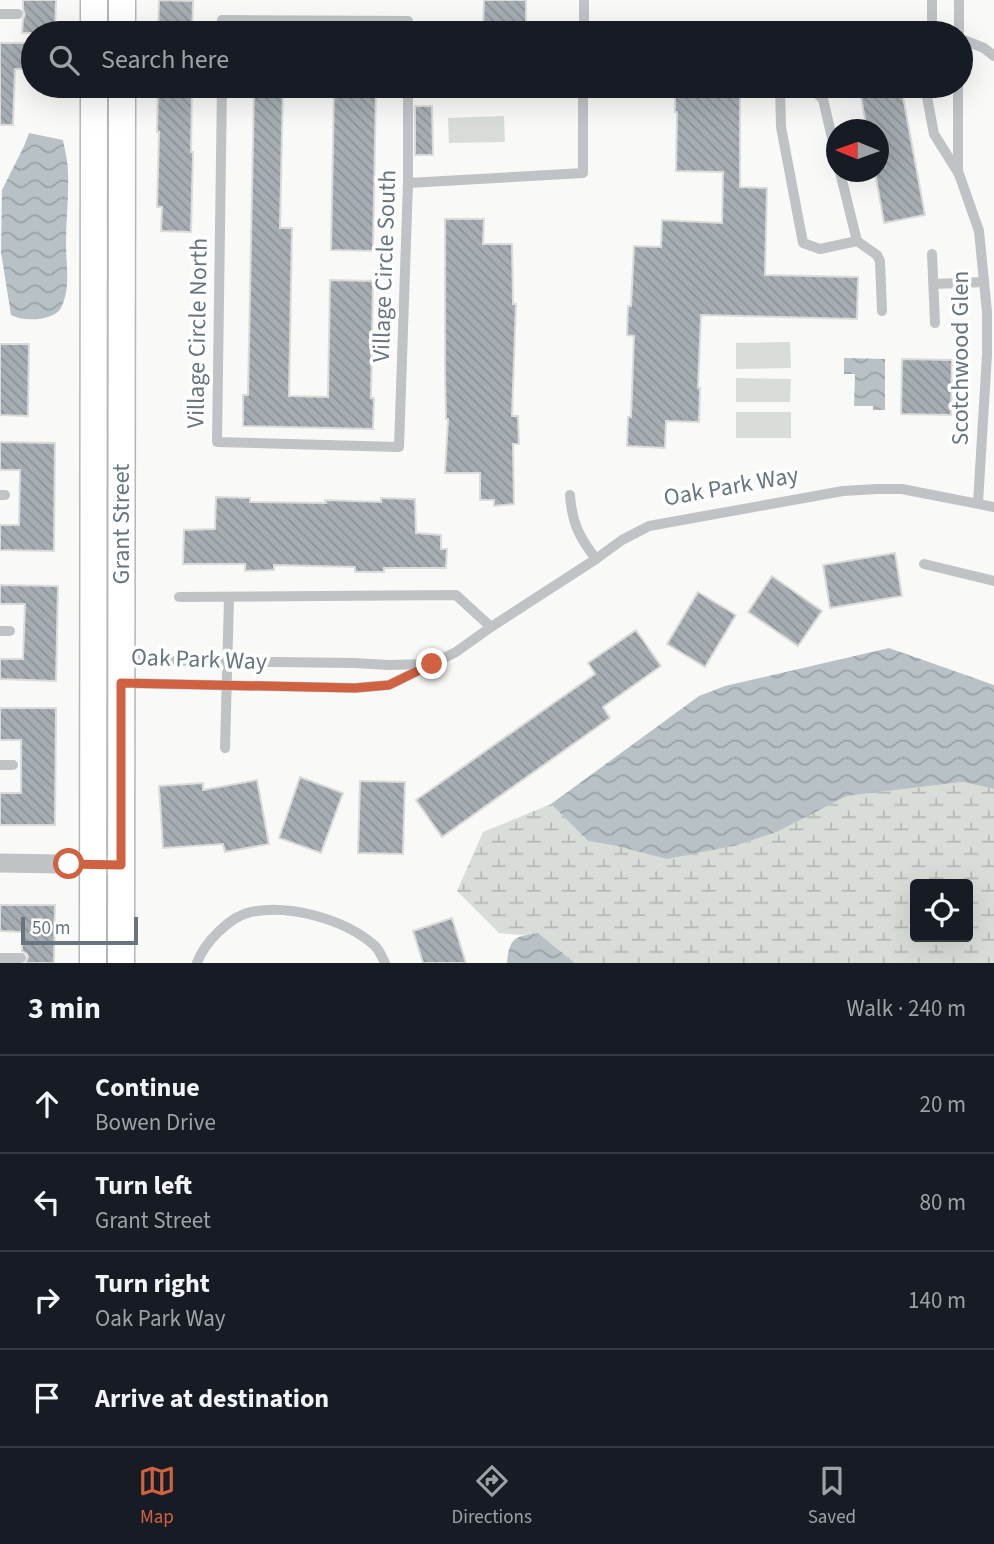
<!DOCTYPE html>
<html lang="en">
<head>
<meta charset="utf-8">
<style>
	body { margin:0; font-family:"Source Sans 3",sans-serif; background:#20242c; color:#f1f3f6 }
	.controls { position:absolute; right:21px; bottom:21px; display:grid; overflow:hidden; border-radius:7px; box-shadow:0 7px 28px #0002 }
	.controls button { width:63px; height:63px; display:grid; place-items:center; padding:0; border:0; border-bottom:2px solid #363941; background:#171b24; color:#f1f3f6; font:35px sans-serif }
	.compass { position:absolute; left:826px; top:119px; width:63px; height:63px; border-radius:50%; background:#171b24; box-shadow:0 7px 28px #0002; rotate:271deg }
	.scale { position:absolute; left:21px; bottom:18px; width:117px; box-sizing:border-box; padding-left:7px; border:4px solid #67757f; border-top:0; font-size:19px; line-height:24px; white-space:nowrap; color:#67757f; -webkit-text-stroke:5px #fff; paint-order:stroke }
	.stop { position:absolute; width:21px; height:21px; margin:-16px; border:5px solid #d06141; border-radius:50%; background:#fff }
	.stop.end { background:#d06141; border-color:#fff; box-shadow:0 2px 7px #0008 }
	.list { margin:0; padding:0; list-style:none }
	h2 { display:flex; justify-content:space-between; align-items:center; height:91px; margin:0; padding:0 28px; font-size:30px }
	h2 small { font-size:23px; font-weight:400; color:#9ea1a6 }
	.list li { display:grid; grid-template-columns:46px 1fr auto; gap:21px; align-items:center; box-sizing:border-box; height:98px; padding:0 28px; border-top:2px solid #363941 }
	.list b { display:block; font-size:26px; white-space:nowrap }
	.list p { margin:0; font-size:23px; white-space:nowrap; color:#9ea1a6 }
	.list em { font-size:23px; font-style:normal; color:#9ea1a6 }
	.icon { flex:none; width:38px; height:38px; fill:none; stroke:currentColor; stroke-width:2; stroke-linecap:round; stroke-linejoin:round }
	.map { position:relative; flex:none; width:994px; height:963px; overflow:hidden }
	.search { position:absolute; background:#171b24; box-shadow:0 7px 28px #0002; left:21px; right:21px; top:21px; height:77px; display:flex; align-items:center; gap:18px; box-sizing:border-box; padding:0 24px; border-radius:38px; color:#9ea1a6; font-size:26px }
	.sheet { height:483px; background:#171b24 }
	nav { display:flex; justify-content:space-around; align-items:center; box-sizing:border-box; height:98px; border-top:2px solid #363941; background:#171b24; font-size:19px; color:#9ea1a6 }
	nav a { display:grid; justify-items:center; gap:4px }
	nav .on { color:#d06141 }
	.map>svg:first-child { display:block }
</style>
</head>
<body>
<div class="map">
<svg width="994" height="963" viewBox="0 0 994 963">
	<defs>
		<pattern id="wetland-marsh" width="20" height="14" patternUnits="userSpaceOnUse" patternTransform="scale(1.75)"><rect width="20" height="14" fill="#d9ddd7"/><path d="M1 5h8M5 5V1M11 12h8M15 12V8" fill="none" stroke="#b4b8b4"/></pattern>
		<pattern id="water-waves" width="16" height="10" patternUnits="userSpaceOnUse" patternTransform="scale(1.75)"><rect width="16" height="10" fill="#b8c2c6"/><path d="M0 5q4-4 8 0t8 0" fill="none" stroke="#99a2a6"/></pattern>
		<pattern id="building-back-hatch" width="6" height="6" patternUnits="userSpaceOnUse" patternTransform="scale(1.75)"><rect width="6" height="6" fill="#a7aeb3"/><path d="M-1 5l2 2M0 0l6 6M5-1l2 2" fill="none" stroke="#8c9297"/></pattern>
	</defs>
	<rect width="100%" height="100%" fill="#f9f9f7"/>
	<path fill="url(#wetland-marsh)" fill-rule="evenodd" d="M963,782L994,789V963H575L538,933L520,935L499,933L457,891L483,832L551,804L588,841L617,846L738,845L777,832L847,796ZM915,884H968V937H915Z"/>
	<g fill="#d9ddd7">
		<polygon points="504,116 505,142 449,143 448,118"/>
		<polygon points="790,342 791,368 736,369 736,343"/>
		<polygon points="736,378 791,379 790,402 736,402"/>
		<rect x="736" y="412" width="55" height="26"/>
	</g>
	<g fill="url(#water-waves)">
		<polygon points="448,86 491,86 489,90 452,92"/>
		<path d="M29,133L63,140C65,151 68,162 68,173C69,196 66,220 66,243C66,265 71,288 61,308C54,321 23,322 11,315L1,252L2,190L24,146Z"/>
		<polygon points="844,358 885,359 885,410 873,410 873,406 854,406 855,374 844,374"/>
		<polygon points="889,648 994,685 994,789 963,782 847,796 777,832 738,845 667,859 617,846 588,841 551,804 699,696 725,686"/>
		<path d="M538,933L575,963H507C509,939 514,936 538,933Z"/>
	</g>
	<g fill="url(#building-back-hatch)" stroke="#dbdbd9" stroke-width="2">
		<polygon points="23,0 56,0 55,33 22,33 23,19 25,15 23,9"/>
		<polygon points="159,0 193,1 192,33 158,33"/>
		<polygon points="484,0 526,0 526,28 483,27"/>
		<polygon points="0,43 33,43 33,69 15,69 13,125 0,125"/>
		<polygon points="158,86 192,86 191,152 193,152 191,232 161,231 162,207 157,207 159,132 157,132"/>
		<polygon points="675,86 740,86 740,187 767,188 765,275 858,277 857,319 701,315 698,388 700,388 699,422 666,421 665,448 627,446 628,417 631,417 634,336 627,335 628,306 631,306 634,246 661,247 662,220 722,223 723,172 676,171 677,112 675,112"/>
		<polygon points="859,86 901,86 925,215 884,223 875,172 878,172 878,130 867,130"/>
		<polygon points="254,88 283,88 280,228 292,228 289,396 328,397 330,280 373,281 371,398 374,398 373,429 243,426 243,395 248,395"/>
		<polygon points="334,88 376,89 373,251 331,250"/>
		<polygon points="415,106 432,106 433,155 415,155"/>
		<polygon points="445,219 484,219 483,244 512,244 513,304 516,304 512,416 518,416 519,444 513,444 514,504 494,506 494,500 480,500 480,473 445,473 448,419 446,419 445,373"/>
		<polygon points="0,344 29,344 28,416 0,415"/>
		<polygon points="902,359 952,360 951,415 901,414"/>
		<polygon points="0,442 55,443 54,551 0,550 0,525 19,525 20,470 0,470"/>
		<polygon points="216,497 250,498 250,502 326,503 325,500 381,502 381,498 415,499 416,533 441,535 441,549 447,549 446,568 384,568 384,572 355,572 355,567 274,565 274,570 245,571 245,564 183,564 184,530 215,529"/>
		<polygon points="895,553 902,596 830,608 823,565"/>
		<polygon points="772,576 822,611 798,646 748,612"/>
		<polygon points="0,585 58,586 56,681 0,679 0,659 23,659 25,604 0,604"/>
		<polygon points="698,592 736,615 705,667 667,644"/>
		<polygon points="636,630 661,666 603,707 610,718 442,837 416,800 595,674 588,663"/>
		<polygon points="0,708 56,708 55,825 0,825 0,793 21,793 21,740 0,740"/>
		<polygon points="300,777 343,793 321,853 279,838"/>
		<polygon points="257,780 269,844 225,852 223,844 163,848 159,786 203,783 203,790"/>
		<polygon points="360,781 405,782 403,854 358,853"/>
		<polygon points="0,905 55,905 54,963 26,963 28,957 27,954 22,951 22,932 0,931"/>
		<polygon points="452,918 466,963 423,963 413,931"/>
	</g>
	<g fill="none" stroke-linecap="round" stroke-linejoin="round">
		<defs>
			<g id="secondary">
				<polyline points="94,33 94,0"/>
				<polyline points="122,33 122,0"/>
				<polyline points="93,963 94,86"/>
				<polyline points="121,963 122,86"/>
			</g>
		</defs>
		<use href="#secondary" stroke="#b1b7bb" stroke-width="29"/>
		<g stroke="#bfc3c6" stroke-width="10">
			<polyline points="932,0 932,33"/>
			<polyline points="0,14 18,14"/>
			<polyline points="222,33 222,20 408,21 408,33"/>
			<polyline points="584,33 584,0"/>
			<polyline points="959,33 959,0"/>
			<polyline points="961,39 984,48 994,56"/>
			<polyline points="222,86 217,442 399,447 408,183 408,86"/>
			<polyline points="780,86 781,127 803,243 820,249 857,241 840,172"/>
			<polyline points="804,86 809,87 823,99 836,155"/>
			<polyline points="928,86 927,97 934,134 959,174 979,231 987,312 987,355 978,503"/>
			<polyline points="958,86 958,173"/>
			<polyline points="408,183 583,173 583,86"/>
			<polyline points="857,241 877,255 880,261 882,311"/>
			<polyline points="932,254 935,323"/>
			<polyline points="934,284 984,282"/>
			<polyline points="0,495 5,495"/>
			<path d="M570,495C572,523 579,537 596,559"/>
			<polyline points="924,564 994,581"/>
			<polyline points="179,597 456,595 491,627"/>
			<polyline points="0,631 10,631"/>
			<polyline points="121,660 354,663 389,665 428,664"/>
			<polyline points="121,683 355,688 389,685 456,652 491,627 596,559 622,540 649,526 843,491 877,489 902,489 994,507"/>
			<polyline points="225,748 229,598"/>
			<polyline points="0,765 13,765"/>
			<polyline points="0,958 21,958"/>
			<path d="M197,963C204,943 230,916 251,912C289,904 344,919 374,945C379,949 382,957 385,963"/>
		</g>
		<polyline stroke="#bfc3c6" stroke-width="19" points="0,863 121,865"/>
		<use href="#secondary" stroke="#fff" stroke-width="26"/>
	</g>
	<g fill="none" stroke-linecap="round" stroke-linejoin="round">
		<polyline stroke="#d06141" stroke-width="9" points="69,864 121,865 121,683 355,688 389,685 432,664"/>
	</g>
	<g text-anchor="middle" stroke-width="7" stroke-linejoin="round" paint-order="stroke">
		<g font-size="24" fill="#67757f" stroke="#fff">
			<text transform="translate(384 266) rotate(-88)" y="8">Village Circle South</text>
			<text transform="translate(197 333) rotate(-89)" y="8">Village Circle North</text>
			<text transform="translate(960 358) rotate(-90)" y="8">Scotchwood Glen</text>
			<text transform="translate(731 486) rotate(-10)" y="8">Oak Park Way</text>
			<text transform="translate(121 524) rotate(-90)" y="8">Grant Street</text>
			<text transform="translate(199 659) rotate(2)" y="8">Oak Park Way</text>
		</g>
	</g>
</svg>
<div class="controls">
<button><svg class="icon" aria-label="locate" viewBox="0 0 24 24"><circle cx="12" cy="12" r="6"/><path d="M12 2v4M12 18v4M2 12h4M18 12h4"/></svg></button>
</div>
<svg class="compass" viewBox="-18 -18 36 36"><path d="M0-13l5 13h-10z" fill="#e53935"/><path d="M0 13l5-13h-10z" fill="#9ea1a6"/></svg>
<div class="scale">50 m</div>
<div class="stop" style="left:69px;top:864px"></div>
<div class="stop end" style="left:432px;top:664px"></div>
<div class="search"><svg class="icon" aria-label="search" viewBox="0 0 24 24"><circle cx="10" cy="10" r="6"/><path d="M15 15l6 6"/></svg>Search here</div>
</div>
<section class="sheet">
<h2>3 min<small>Walk · 240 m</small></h2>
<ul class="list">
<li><svg class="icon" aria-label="ahead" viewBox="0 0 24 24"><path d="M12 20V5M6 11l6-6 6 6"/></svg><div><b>Continue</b><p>Bowen Drive</p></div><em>20 m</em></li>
<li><svg class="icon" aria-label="left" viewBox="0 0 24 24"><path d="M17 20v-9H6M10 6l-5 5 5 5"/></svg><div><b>Turn left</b><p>Grant Street</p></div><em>80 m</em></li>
<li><svg class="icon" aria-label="right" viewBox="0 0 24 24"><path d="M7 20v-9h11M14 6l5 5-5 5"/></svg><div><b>Turn right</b><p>Oak Park Way</p></div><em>140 m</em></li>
<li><svg class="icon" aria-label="arrive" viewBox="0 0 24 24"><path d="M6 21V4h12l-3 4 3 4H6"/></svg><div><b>Arrive at destination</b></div></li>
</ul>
</section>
<nav>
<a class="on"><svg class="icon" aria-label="map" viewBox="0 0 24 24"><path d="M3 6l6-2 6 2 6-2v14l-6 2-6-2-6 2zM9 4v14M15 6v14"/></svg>Map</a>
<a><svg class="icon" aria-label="directions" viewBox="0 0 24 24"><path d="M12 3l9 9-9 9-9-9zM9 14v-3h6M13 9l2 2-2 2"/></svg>Directions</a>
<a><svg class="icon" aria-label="saved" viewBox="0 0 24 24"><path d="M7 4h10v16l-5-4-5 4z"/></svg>Saved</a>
</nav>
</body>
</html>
